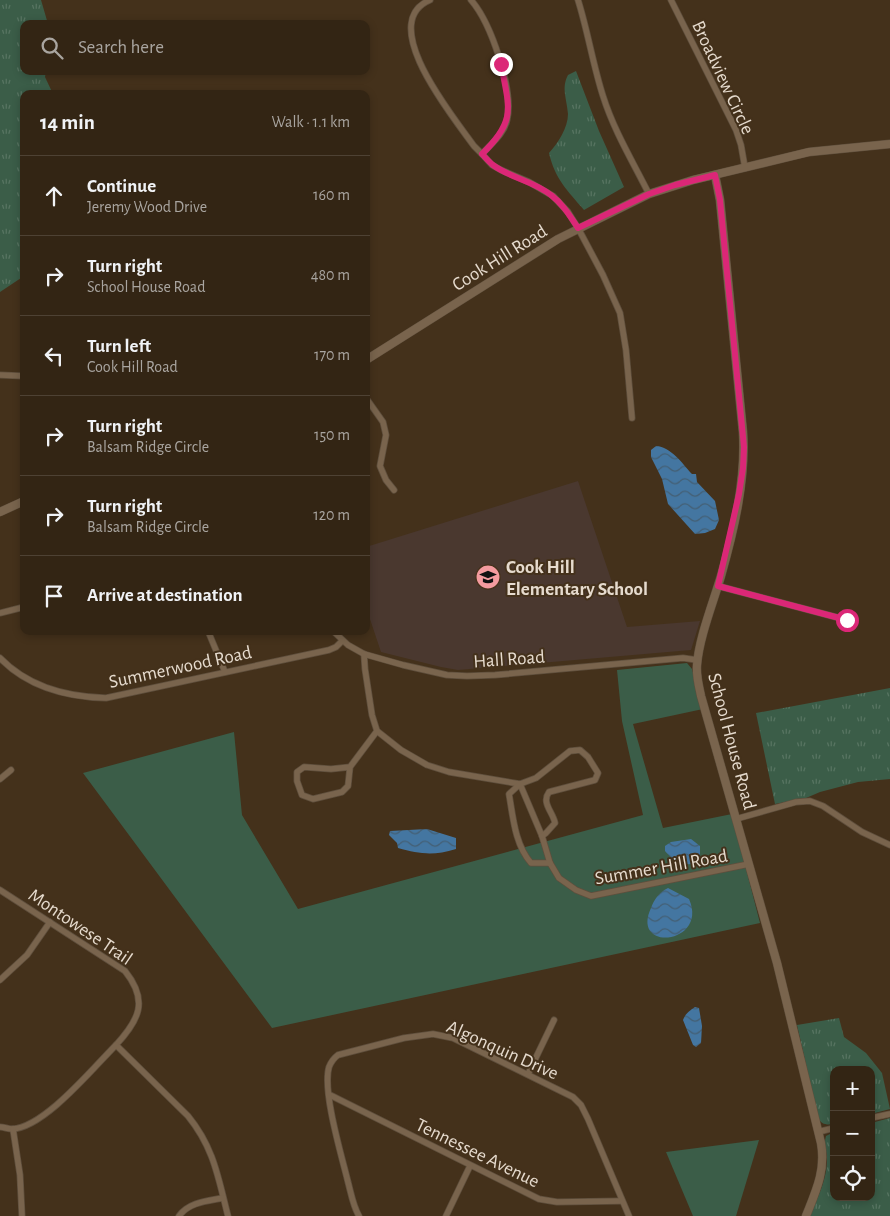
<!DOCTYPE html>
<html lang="en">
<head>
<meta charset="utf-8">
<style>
	body { margin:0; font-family:"Alegreya Sans",sans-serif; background:#3e3122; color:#f1f3f6 }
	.controls { position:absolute; right:15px; bottom:15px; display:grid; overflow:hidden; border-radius:10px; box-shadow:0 2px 8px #0003 }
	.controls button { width:45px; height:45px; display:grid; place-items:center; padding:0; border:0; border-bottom:1px solid #4e4234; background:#332514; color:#f1f3f6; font:25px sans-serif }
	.stop { position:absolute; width:15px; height:15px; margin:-11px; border:4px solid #db2777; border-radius:50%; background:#fff }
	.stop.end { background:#db2777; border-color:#fff; box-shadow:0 1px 5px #0008 }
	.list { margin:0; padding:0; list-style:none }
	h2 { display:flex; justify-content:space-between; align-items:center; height:65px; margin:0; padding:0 20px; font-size:21px }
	h2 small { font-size:16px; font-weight:400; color:#a9a5a0 }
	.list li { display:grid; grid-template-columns:32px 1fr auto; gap:15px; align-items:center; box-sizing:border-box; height:80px; padding:0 20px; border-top:1px solid #4e4234 }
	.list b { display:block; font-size:19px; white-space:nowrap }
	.list p { margin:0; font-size:16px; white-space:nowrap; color:#a9a5a0 }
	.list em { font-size:16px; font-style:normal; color:#a9a5a0 }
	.icon { flex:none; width:28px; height:28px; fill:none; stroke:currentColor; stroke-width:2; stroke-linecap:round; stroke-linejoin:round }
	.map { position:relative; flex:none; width:890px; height:1216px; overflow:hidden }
	.search { position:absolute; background:#332514; box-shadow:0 2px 8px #0003; left:20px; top:20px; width:350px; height:55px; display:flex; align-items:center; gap:12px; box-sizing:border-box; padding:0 18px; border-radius:10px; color:#a9a5a0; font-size:19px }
	.panel { position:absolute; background:#332514; box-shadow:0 2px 8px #0003; left:20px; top:90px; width:350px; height:545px; border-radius:10px }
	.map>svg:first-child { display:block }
</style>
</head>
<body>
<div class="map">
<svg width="890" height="1216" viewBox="0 0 890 1216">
	<defs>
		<pattern id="grass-tufts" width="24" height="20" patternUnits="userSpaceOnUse" patternTransform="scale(1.25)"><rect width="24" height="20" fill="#3b5d48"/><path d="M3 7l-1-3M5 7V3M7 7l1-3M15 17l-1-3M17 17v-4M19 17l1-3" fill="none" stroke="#577461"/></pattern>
		<pattern id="water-waves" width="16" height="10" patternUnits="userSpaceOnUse" patternTransform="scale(1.25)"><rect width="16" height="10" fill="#4476a1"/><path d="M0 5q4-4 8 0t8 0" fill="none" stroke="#445f74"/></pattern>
	</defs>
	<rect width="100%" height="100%" fill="#44311b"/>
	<polygon fill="#4a382f" points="578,481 627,627 700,621 691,650 458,670 441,667 381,652 366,607 366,547"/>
	<g fill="url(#grass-tufts)">
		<polygon points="0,0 41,0 48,24 24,24 24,71 46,71 45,77 53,94 24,94 24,276 0,292"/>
		<path d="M576,71L599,131L624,187L584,210C567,190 555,179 549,153C558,143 568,128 568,114C567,99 561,88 568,75Z"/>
		<polygon points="890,688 890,779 858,782 820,792 806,798 775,804 756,713"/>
		<path d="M839,1018L844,1037L866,1053L882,1073L890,1109L871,1114V1070H834V1124C827,1125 821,1125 818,1117L797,1025Z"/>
		<path d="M890,1118V1216H810C817,1199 826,1181 827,1163C828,1154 823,1145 826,1136L834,1132V1197H871V1123Z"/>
	</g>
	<g fill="#3b5d48">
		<polygon points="687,663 692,669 703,709 633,724 663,828 732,814 760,923 272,1028 83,773 234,732 242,815 298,909 643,815 622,721 617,670"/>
		<polygon points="759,1140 736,1216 693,1216 666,1152"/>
	</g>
	<g fill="url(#water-waves)">
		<path d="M656,446C671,447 682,463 692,474H696L697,482L715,501L719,520L715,529L705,533L695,534L668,504L662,479L651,457V450Z"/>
		<path d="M427,829L456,838V849C433,856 420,854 398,848L397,843L389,835L390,831Z"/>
		<path d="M691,839L700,846V858L697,863C684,867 673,861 665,851V846L671,842Z"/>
		<path d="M668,888L689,899C709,944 630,953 651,908C654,900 659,892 668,888Z"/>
		<path d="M695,1007L699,1008L702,1026L701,1043L696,1047L693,1045L683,1020C685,1014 690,1010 695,1007Z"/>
	</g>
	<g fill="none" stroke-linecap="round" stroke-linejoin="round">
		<defs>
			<g id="minor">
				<path d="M430,0C375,23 455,119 474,146L482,154C491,144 504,134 507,120C514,90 491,23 471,0"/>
				<path d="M578,0C588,32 593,65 603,96C614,131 633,162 649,194"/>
				<polyline points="671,0 736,130 741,145 745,168"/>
				<polyline points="482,154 492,165 501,170 529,182 553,196 568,212 578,228 603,275 620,313 626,350 632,418"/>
				<polyline points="0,375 24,376"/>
				<polyline points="366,398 383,422 386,435 380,466 386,480 394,490"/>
				<polyline points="718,586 847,620"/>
				<polyline points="0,613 24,607"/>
				<polyline points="208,631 225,672"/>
				<polyline points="333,631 348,645 364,654 403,665 447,675 467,676 495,675 683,658 697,660"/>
				<polyline points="364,654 365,669 372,715 377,731 401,750 427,765 449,772 520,784 542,836 550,863 559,878 576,890 591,896 749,864"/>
				<path d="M0,658C28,687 66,697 106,698L329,650L336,647L342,641"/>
				<polyline points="350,767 331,769 304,767 297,772 297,781 302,795 313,799 342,792 348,786 350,767 377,731"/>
				<polyline points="0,779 11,770"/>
				<polyline points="736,819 796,802 810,801 823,806 862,832 890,845"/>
				<path d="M542,836L546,833L555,823C553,812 541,803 549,792L595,780L598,773L588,757L580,750L570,751L536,778L520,784L509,794C513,817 515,845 531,863H550"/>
				<path d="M0,890L125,971C149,1001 139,1020 116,1045L188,1116C214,1148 218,1177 228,1216"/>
				<polyline points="0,980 27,955 50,922"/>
				<polyline points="528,1074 554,1020"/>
				<polyline points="330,1095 539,1199 557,1202 622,1201"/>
				<polyline points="871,1118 890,1114"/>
				<path d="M0,1127C4,1127 8,1129 12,1129C44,1128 93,1068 116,1045"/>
				<polyline points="13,1129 20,1175 22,1216"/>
				<polyline points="818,1132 834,1128"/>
				<path d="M179,1216C189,1202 208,1201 223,1198"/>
				<path d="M359,1216C353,1206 351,1193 348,1182C342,1157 322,1091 329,1067C331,1062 334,1058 338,1055L404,1038L433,1034L453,1038L573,1097L581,1105L588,1119L629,1216"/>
				<polyline points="446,1216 470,1166"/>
			</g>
			<g id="tertiary">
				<path d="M715,175L720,200L743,432C746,480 734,530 721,576C713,603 699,638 697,665C696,676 699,686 701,696L777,963L821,1143C826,1170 816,1191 806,1216"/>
				<polyline points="366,360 558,239 649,194 693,180 809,152 890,144"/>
				<polyline points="0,512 24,501"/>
			</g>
		</defs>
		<use href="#minor" stroke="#5f4f3d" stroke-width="7"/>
		<use href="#tertiary" stroke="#5f4f3d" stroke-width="9"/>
		<use href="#minor" stroke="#79644d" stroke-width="5.5"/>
		<use href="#tertiary" stroke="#79644d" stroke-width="8"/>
	</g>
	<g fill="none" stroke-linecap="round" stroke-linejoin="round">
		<path stroke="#db2777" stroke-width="6" d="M501,64C509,108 517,120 482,154C485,157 489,162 493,165C510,178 534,181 551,195C563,204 570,216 578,228L649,194L675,185L715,175L720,200L744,447L743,468L739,494L718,586L847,620"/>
	</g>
	<defs>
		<symbol id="school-disc" viewBox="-11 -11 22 22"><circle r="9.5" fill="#f49b9f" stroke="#44311b"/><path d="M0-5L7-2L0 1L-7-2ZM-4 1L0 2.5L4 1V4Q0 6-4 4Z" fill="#111"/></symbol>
	</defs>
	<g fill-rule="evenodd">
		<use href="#school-disc" x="474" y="563" width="28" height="28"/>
	</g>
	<g text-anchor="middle" stroke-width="4" stroke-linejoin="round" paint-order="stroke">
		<g font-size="19" fill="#e6dbce" stroke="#44311b">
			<text transform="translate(724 77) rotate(65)" y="7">Broadview Circle</text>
			<text transform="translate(499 257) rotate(-32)" y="7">Cook Hill Road</text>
			<text transform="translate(509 658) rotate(-4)" y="7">Hall Road</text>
			<text transform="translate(180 666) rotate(-12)" y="7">Summerwood Road</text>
			<text transform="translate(733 741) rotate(75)" y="7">School House Road</text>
			<text transform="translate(661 866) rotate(-10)" y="7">Summer Hill Road</text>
			<text transform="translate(81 926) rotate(34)" y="7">Montowese Trail</text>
			<text transform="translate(503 1049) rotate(24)" y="7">Algonquin Drive</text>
			<text transform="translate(478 1152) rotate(26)" y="7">Tennessee Avenue</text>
		</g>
		<g font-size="19" font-weight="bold" fill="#e6dbce" stroke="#44311b" text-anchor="start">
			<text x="506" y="573">Cook Hill<tspan x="506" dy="22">Elementary School</tspan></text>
		</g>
	</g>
</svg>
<div class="controls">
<button>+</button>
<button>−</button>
<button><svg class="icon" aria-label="locate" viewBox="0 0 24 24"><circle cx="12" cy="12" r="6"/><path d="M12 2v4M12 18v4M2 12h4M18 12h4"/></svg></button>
</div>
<div class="stop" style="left:847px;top:620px"></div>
<div class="stop end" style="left:501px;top:64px"></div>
<div class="search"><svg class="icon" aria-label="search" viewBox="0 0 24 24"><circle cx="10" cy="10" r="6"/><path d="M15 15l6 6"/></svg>Search here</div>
<section class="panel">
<h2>14 min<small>Walk · 1.1 km</small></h2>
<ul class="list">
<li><svg class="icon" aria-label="ahead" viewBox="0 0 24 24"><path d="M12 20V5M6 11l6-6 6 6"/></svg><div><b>Continue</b><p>Jeremy Wood Drive</p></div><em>160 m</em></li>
<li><svg class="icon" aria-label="right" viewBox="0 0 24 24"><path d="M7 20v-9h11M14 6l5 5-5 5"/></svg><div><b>Turn right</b><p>School House Road</p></div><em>480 m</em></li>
<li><svg class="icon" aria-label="left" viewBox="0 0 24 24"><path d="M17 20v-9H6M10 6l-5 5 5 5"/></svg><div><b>Turn left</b><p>Cook Hill Road</p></div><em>170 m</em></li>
<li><svg class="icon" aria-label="right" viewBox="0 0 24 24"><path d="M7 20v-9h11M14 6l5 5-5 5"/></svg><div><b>Turn right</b><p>Balsam Ridge Circle</p></div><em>150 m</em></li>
<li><svg class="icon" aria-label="right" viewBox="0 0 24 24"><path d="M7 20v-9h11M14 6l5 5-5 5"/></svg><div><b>Turn right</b><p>Balsam Ridge Circle</p></div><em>120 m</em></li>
<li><svg class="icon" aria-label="arrive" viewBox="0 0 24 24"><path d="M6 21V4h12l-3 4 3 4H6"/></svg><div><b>Arrive at destination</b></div></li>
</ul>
</section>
</div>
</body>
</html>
